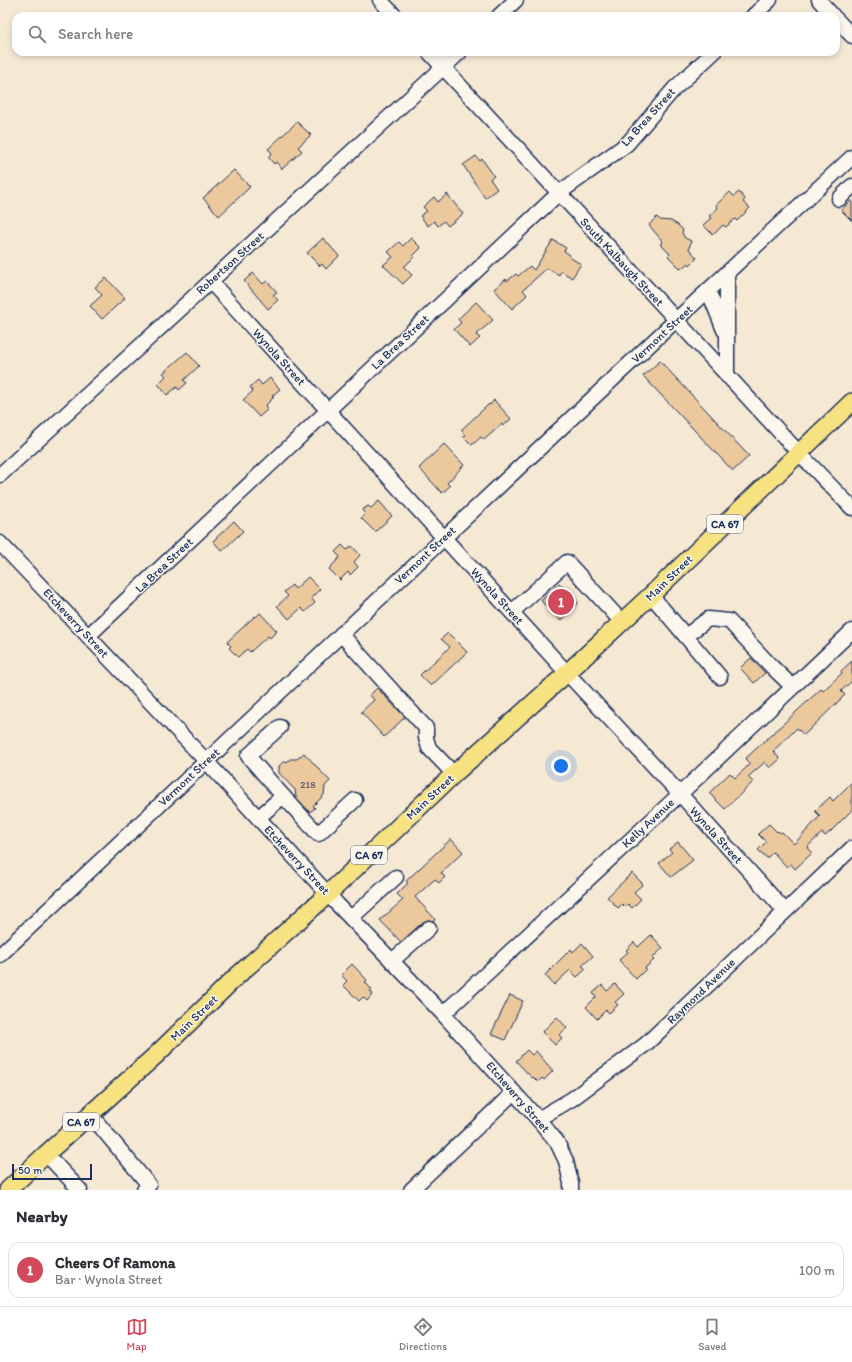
<!DOCTYPE html>
<html lang="en">
<head>
<meta charset="utf-8">
<style>
	body { margin:0; font-family:Itim,sans-serif; background:#f2f2f3; color:#2b2b33 }
	.scale { position:absolute; left:12px; bottom:10px; width:80px; box-sizing:border-box; padding-left:4px; border:2px solid #1b2f5e; border-top:0; font-size:11px; line-height:14px; white-space:nowrap; color:#1b2f5e; -webkit-text-stroke:3px #fbf7ec; paint-order:stroke }
	.you { position:absolute; left:561px; top:766px; width:14px; height:14px; margin:-10px; border:3px solid #fff; border-radius:50%; background:#1a73e8; box-shadow:0 0 0 6px #1a73e833 }
	.badge { display:grid; place-items:center; width:26px; height:26px; border-radius:50%; background:#d1495b; color:#fff; font-size:13px; font-weight:700 }
	.pin { position:absolute; translate:-50% -50%; border:2px solid #fff; box-shadow:0 1px 4px #0006 }
	.list { margin:0; padding:0; list-style:none }
	h2 { display:flex; justify-content:space-between; align-items:center; height:52px; margin:0; padding:0 16px; font-size:17px }
	h2 small { font-size:13px; font-weight:400; color:#7c7c81 }
	.list li { display:grid; grid-template-columns:26px 1fr auto; gap:12px; align-items:center; box-sizing:border-box; height:56px; margin:0 8px 8px; padding:0 8px; border:1px solid #e1e1e2; border-radius:12px }
	.list b { display:block; font-size:15px; white-space:nowrap }
	.list p { margin:0; font-size:13px; white-space:nowrap; color:#7c7c81 }
	.list em { font-size:13px; font-style:normal; color:#7c7c81 }
	.icon { flex:none; width:22px; height:22px; fill:none; stroke:currentColor; stroke-width:2; stroke-linecap:round; stroke-linejoin:round }
	.map { position:relative; flex:none; width:852px; height:1190px; overflow:hidden }
	.search { position:absolute; background:#fff; box-shadow:0 2px 6px #0003; left:12px; right:12px; top:12px; height:44px; display:flex; align-items:center; gap:10px; box-sizing:border-box; padding:0 14px; border-radius:12px; color:#7c7c81; font-size:15px }
	.sheet { height:116px; background:#fff }
	nav { display:flex; justify-content:space-around; align-items:center; box-sizing:border-box; height:56px; border-top:1px solid #e1e1e2; background:#fff; font-size:11px; color:#7c7c81 }
	nav a { display:grid; justify-items:center; gap:2px }
	nav .on { color:#d1495b }
	.map>svg:first-child { display:block }
</style>
</head>
<body>
<div class="map">
<svg width="852" height="1190" viewBox="0 0 852 1190">
	<rect width="100%" height="100%" fill="#f6e9d4"/>
	<filter id="ink" filterUnits="userSpaceOnUse"><feTurbulence type="fractalNoise" baseFrequency=".025" numOctaves="2"/><feDisplacementMap in="SourceGraphic" scale="8" xChannelSelector="R" yChannelSelector="G"/><feConvolveMatrix kernelMatrix="1 2 1 2 8 2 1 2 1" color-interpolation-filters="sRGB"/></filter>
	<g filter="url(#ink)">
		<g fill="#ecc99d" stroke="#1b2f5e">
			<polygon points="297,122 311,135 298,147 302,151 282,169 276,162 274,164 268,157 272,153 268,149"/>
			<polygon points="476,156 480,161 482,159 494,176 490,179 497,189 485,198 463,165"/>
			<polygon points="234,170 250,187 219,216 203,198"/>
			<polygon points="730,192 734,196 739,192 745,199 743,202 750,208 737,221 735,219 726,227 723,225 713,235 703,225 711,218 709,216 718,208 716,205"/>
			<polygon points="447,194 463,214 448,226 444,221 438,226 434,221 428,226 420,216 427,211 423,207 434,197 438,202"/>
			<polygon points="852,200 852,221 841,210"/>
			<polygon points="657,217 660,220 671,221 678,225 683,230 682,233 685,238 691,241 689,249 697,258 690,265 688,263 681,269 668,256 670,254 660,244 663,242 649,225"/>
			<polygon points="323,238 339,256 326,269 322,264 320,266 307,253"/>
			<polygon points="411,238 421,248 413,256 414,257 404,267 412,275 403,284 383,265 393,257 388,252 399,242 403,246"/>
			<polygon points="553,240 566,248 564,251 570,255 569,257 581,264 572,278 561,271 559,275 547,268 523,290 527,295 512,309 494,289 506,279 507,281 516,274 518,276 530,266 534,270"/>
			<polygon points="253,273 263,284 267,281 277,292 273,295 278,300 268,309 244,281"/>
			<polygon points="106,278 125,298 102,319 90,306 102,295 95,287"/>
			<polygon points="476,302 493,320 476,335 480,338 470,347 454,329 461,323 458,319"/>
			<polygon points="187,352 199,366 184,380 187,383 179,390 177,387 167,395 158,384 166,376 163,373"/>
			<polygon points="660,361 749,456 733,471 643,376"/>
			<polygon points="270,378 280,389 272,396 274,397 265,406 268,409 259,417 243,400 253,391 250,387 258,380 262,385"/>
			<polygon points="494,400 511,419 503,426 502,424 484,440 481,437 472,445 463,436 466,435 461,430 489,404 490,405"/>
			<polygon points="444,444 464,465 447,483 450,486 442,493 419,468"/>
			<polygon points="379,501 392,516 375,532 361,518 365,514 362,510 368,506 371,508"/>
			<polygon points="234,521 243,531 222,551 213,541"/>
			<polygon points="342,545 347,550 352,546 360,555 354,562 358,567 350,575 348,572 340,580 329,569 340,557 335,552"/>
			<polygon points="308,577 320,589 311,598 315,603 305,612 301,608 289,619 277,606 288,596 284,592 292,585 295,589"/>
			<polygon points="559,583 578,603 561,621 541,601"/>
			<polygon points="260,613 277,631 270,638 268,636 250,652 247,649 238,657 229,648 231,646 227,642 255,616 256,617"/>
			<polygon points="448,633 467,652 431,686 420,675 450,647 441,639"/>
			<polygon points="751,658 765,673 754,683 740,668"/>
			<polygon points="852,661 852,681 841,691 845,695 804,735 797,728 790,735 773,751 780,759 770,768 765,762 748,777 753,782 725,809 709,793 730,773 735,778 750,764 745,759 821,689 823,691 842,673 841,671"/>
			<polygon points="377,688 405,717 384,737 361,712 374,700 370,695"/>
			<polygon points="304,753 330,781 325,786 324,795 313,806 315,808 310,812 296,797 295,790 279,773 279,766 284,761 286,763 290,759 297,759"/>
			<polygon points="852,782 852,810 830,832 825,836 822,833 808,846 809,848 808,849 812,853 795,869 791,864 787,867 773,852 767,858 758,850 766,842 758,834 769,824 777,832 778,831 780,833 782,832 794,844 820,816 815,811 830,797 833,801"/>
			<polygon points="451,839 463,852 441,873 445,877 439,883 435,879 415,897 435,919 433,921 428,920 423,922 401,942 380,920 403,900 397,894 408,883 406,881"/>
			<polygon points="678,842 693,860 671,877 659,863 672,852 669,849"/>
			<polygon points="632,873 643,884 634,892 641,899 632,908 628,904 625,907 622,904 618,908 607,897"/>
			<polygon points="651,935 663,948 652,958 654,960 645,968 646,969 636,979 619,960 628,952 626,950 634,942 638,947"/>
			<polygon points="582,943 593,956 582,966 586,969 577,977 570,970 554,985 545,975 571,949 573,952"/>
			<polygon points="352,964 367,980 365,982 372,990 370,991 373,994 367,1001 363,997 359,1001 343,985 347,981 341,975"/>
			<polygon points="615,984 624,994 615,1002 618,1005 609,1013 606,1010 597,1019 586,1007 596,997 593,993 602,985 607,991"/>
			<polygon points="510,995 523,1001 505,1040 491,1034"/>
			<polygon points="557,1017 567,1028 559,1035 562,1038 555,1045 542,1032"/>
			<polygon points="527,1050 532,1055 536,1051 553,1071 544,1080 542,1078 538,1082 533,1077 532,1078 516,1061"/>
		</g>
		<g fill="none" stroke-linecap="round" stroke-linejoin="round">
			<defs>
				<g id="minor">
					<polyline points="380,0 395,16"/>
					<polyline points="819,0 833,16"/>
					<polyline points="499,16 516,0"/>
					<polyline points="753,16 770,0"/>
					<polyline points="836,19 852,36"/>
					<polyline points="429,52 799,453 852,508"/>
					<polyline points="839,199 852,186"/>
					<polyline points="727,273 727,376"/>
					<polyline points="210,281 567,673 680,794 785,911"/>
					<polyline points="708,290 724,330"/>
					<polyline points="0,475 460,52"/>
					<polyline points="0,543 206,761 338,905 443,1014 538,1119 557,1142 566,1161 571,1183 571,1190"/>
					<polyline points="651,595 720,677"/>
					<polyline points="512,612 567,562 622,622"/>
					<polyline points="341,634 426,728 426,738 429,748 454,774"/>
					<polyline points="88,636 559,193 627,144 674,89 714,52"/>
					<polyline points="686,636 708,619 729,621 771,666 793,687"/>
					<polyline points="283,796 318,834 355,800"/>
					<polyline points="258,818 283,796 248,756 280,727"/>
					<polyline points="351,918 396,877"/>
					<polyline points="0,955 676,320 852,157"/>
					<polyline points="392,961 429,928"/>
					<polyline points="443,1014 680,794 852,631"/>
					<polyline points="90,1114 149,1185 144,1190"/>
					<polyline points="538,1119 572,1099 646,1044 852,848"/>
					<polyline points="46,1154 80,1190"/>
					<polyline points="411,1190 514,1092"/>
				</g>
				<polyline id="major" points="8,1190 46,1154 156,1055 237,976 328,894 454,774 567,673 651,595 852,402"/>
			</defs>
			<use href="#minor" stroke="#1b2f5e" stroke-width="17"/>
			<use href="#major" stroke="#1b2f5e" stroke-width="20"/>
			<use href="#minor" stroke="#fbf7ec" stroke-width="14"/>
			<use href="#major" stroke="#f7e281" stroke-width="17"/>
		</g>
	</g>
	<g text-anchor="middle" stroke-width="3" stroke-linejoin="round" paint-order="stroke">
		<g font-size="10" fill="#4f566e">
			<text x="308" y="788">218</text>
		</g>
		<g fill="#fbf7ec" stroke="#5e6b89" stroke-width="1">
			<rect x="707" y="515" width="36" height="18" rx="3"/>
			<rect x="351" y="846" width="36" height="18" rx="3"/>
			<rect x="63" y="1113" width="36" height="18" rx="3"/>
		</g>
		<g font-size="11" font-weight="bold" fill="#1b2f5e">
			<text x="725" y="528">CA 67</text>
			<text x="369" y="859">CA 67</text>
			<text x="81" y="1126">CA 67</text>
		</g>
		<g font-size="12" fill="#1b2f5e" stroke="#fbf7ec">
			<text transform="translate(648 117) rotate(-48)" y="4">La Brea Street</text>
			<text transform="translate(622 262) rotate(47)" y="4">South Kalbaugh Street</text>
			<text transform="translate(230 263) rotate(-42)" y="4">Robertson Street</text>
			<text transform="translate(662 334) rotate(-43)" y="4">Vermont Street</text>
			<text transform="translate(400 342) rotate(-43)" y="4">La Brea Street</text>
			<text transform="translate(279 357) rotate(48)" y="4">Wynola Street</text>
			<text transform="translate(425 555) rotate(-43)" y="4">Vermont Street</text>
			<text transform="translate(164 565) rotate(-43)" y="4">La Brea Street</text>
			<text transform="translate(669 578) rotate(-44)" y="4">Main Street</text>
			<text transform="translate(497 596) rotate(48)" y="4">Wynola Street</text>
			<text transform="translate(76 623) rotate(47)" y="4">Etcheverry Street</text>
			<text transform="translate(189 777) rotate(-43)" y="4">Vermont Street</text>
			<text transform="translate(430 797) rotate(-43)" y="4">Main Street</text>
			<text transform="translate(648 823) rotate(-43)" y="4">Kelly Avenue</text>
			<text transform="translate(716 835) rotate(48)" y="4">Wynola Street</text>
			<text transform="translate(297 860) rotate(47)" y="4">Etcheverry Street</text>
			<text transform="translate(701 991) rotate(-44)" y="4">Raymond Avenue</text>
			<text transform="translate(194 1018) rotate(-44)" y="4">Main Street</text>
			<text transform="translate(518 1097) rotate(49)" y="4">Etcheverry Street</text>
		</g>
	</g>
</svg>
<div class="scale">50 m</div>
<div class="you"></div>
<div class="pin badge" style="left:561px;top:602px">1</div>
<div class="search"><svg class="icon" aria-label="search" viewBox="0 0 24 24"><circle cx="10" cy="10" r="6"/><path d="M15 15l6 6"/></svg>Search here</div>
</div>
<section class="sheet">
<h2>Nearby<small></small></h2>
<ul class="list">
<li><span class="badge">1</span><div><b>Cheers Of Ramona</b><p>Bar · Wynola Street</p></div><em>100 m</em></li>
</ul>
</section>
<nav>
<a class="on"><svg class="icon" aria-label="map" viewBox="0 0 24 24"><path d="M3 6l6-2 6 2 6-2v14l-6 2-6-2-6 2zM9 4v14M15 6v14"/></svg>Map</a>
<a><svg class="icon" aria-label="directions" viewBox="0 0 24 24"><path d="M12 3l9 9-9 9-9-9zM9 14v-3h6M13 9l2 2-2 2"/></svg>Directions</a>
<a><svg class="icon" aria-label="saved" viewBox="0 0 24 24"><path d="M7 4h10v16l-5-4-5 4z"/></svg>Saved</a>
</nav>
</body>
</html>
